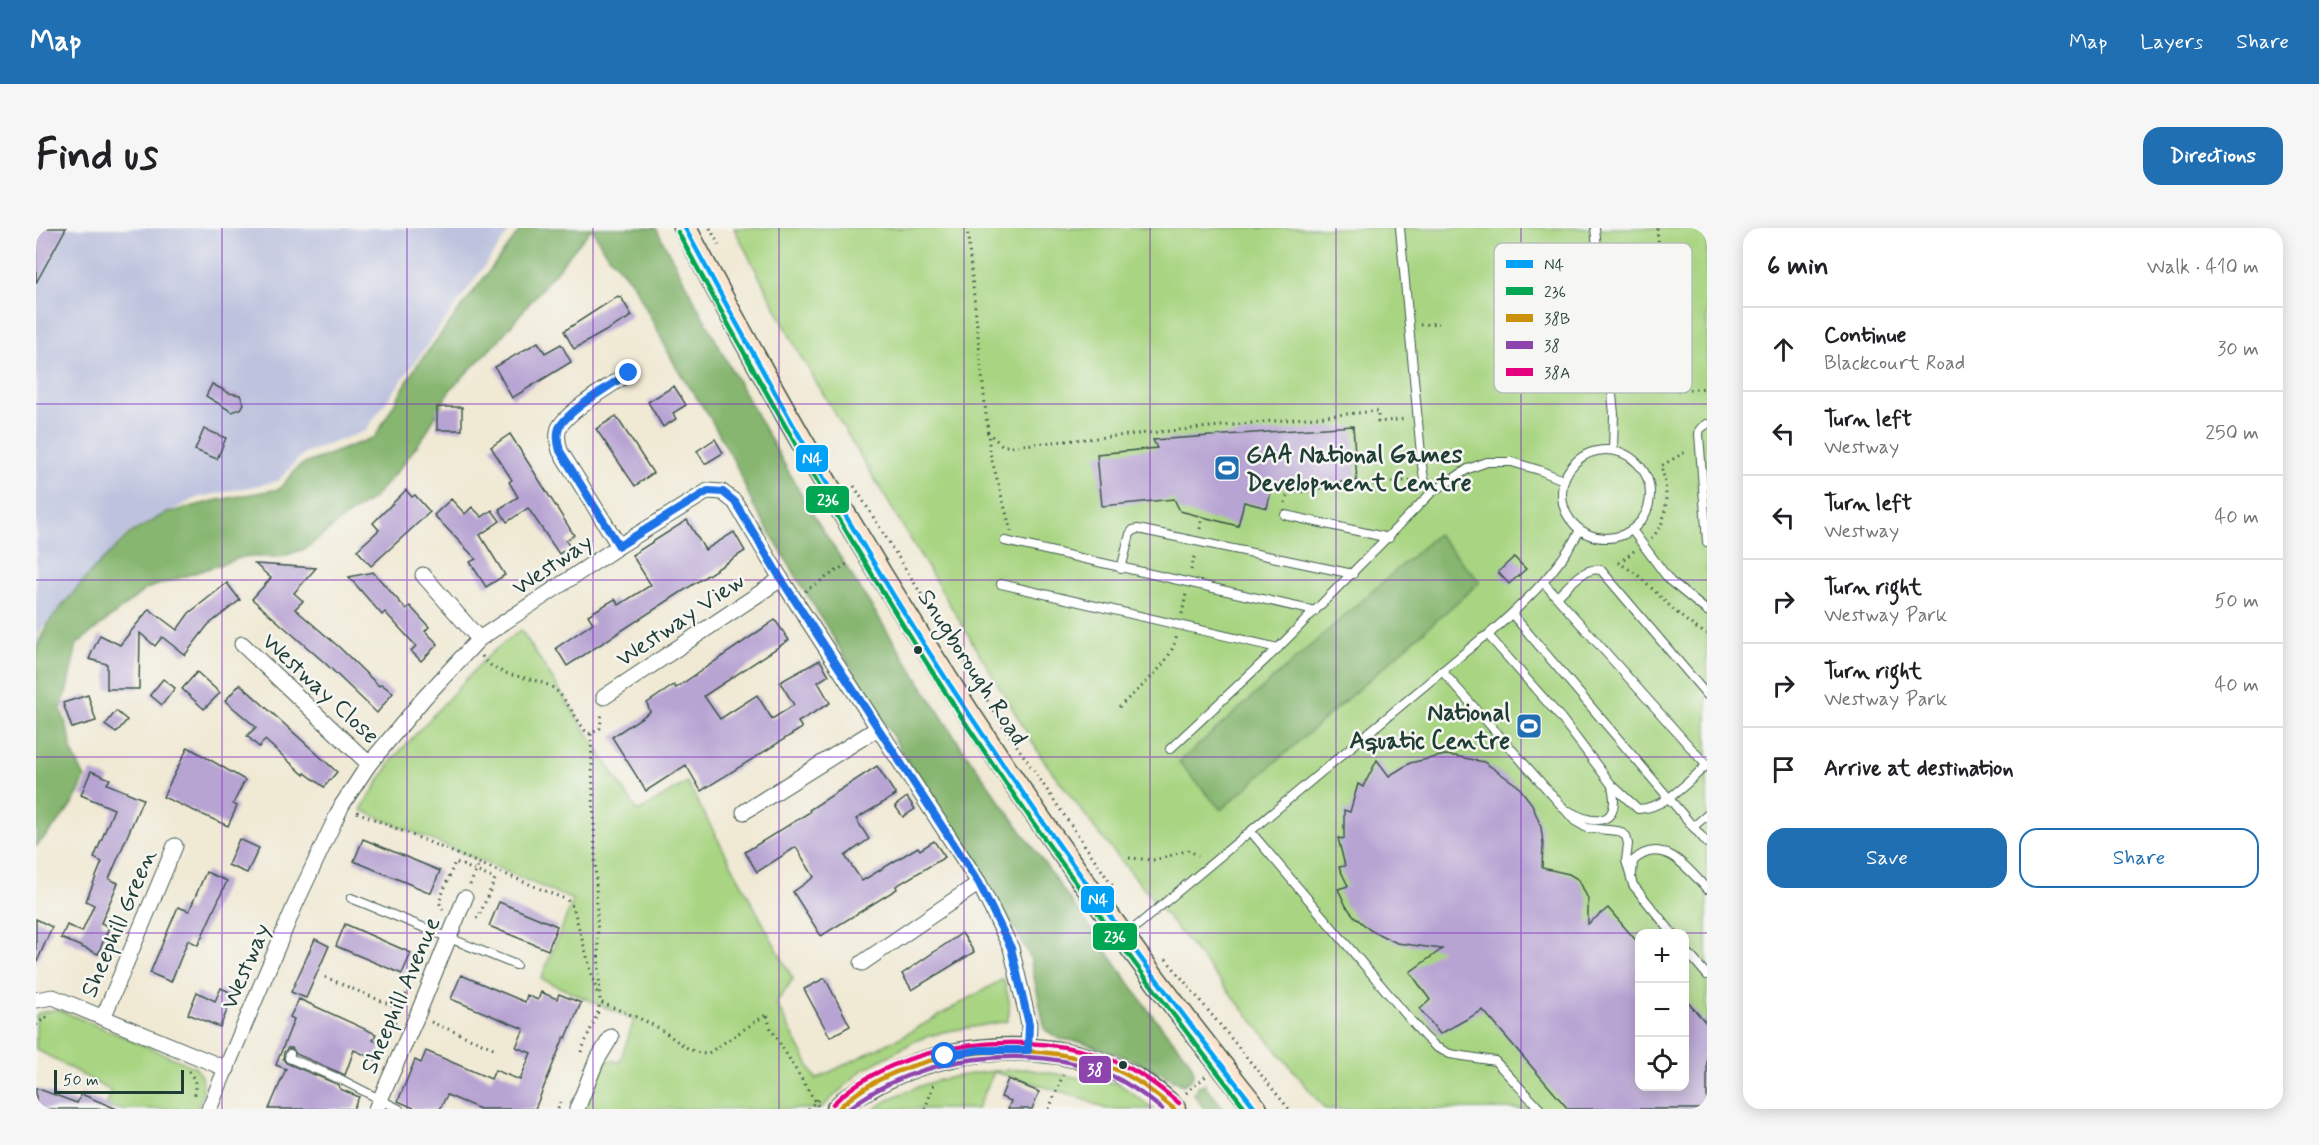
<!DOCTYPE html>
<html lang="en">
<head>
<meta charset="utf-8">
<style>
	body { margin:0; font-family:Mynerve,sans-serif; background:#f6f6f6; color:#202124 }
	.controls { position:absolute; right:18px; bottom:18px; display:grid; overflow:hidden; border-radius:12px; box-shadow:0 3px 15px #0003 }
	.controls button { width:54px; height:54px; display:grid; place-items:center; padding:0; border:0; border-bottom:2px solid #e0e0e0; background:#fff; color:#202124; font:30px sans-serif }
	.scale { position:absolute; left:18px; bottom:15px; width:130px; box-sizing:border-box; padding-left:6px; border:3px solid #1f3d34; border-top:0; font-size:16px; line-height:21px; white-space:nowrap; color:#1f3d34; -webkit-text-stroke:4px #f6f6f2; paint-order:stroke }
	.stop { position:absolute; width:18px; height:18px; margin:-14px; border:4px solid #1a73e8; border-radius:50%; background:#fff }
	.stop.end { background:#1a73e8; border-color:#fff; box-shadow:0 2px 6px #0008 }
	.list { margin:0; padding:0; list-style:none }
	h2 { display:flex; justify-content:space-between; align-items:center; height:78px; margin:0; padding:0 24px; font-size:26px }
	h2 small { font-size:20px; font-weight:400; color:#757577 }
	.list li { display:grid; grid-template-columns:39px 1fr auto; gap:18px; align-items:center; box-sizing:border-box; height:84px; padding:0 24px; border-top:2px solid #e0e0e0 }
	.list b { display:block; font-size:22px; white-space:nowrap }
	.list p { margin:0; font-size:20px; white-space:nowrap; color:#757577 }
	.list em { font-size:20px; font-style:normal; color:#757577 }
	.actions { display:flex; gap:12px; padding:18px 24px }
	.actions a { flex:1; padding:14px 0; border:2px solid #1f6fb2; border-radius:18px; text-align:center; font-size:21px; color:#1f6fb2 }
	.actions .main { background:#1f6fb2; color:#fff }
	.icon { flex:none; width:33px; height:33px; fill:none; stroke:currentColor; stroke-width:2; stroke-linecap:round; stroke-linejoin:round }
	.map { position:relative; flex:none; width:1671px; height:881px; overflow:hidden; border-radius:18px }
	header { display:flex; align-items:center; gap:36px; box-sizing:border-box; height:84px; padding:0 30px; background:#1f6fb2; color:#fff }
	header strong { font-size:28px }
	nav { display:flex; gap:33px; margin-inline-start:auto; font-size:21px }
	.intro { display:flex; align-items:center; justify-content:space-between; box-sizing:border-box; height:144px; padding:0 36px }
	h1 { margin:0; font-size:42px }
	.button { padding:15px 27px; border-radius:18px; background:#1f6fb2; color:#fff; font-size:21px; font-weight:700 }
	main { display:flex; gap:36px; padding:0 36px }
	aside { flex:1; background:#fff; border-radius:18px; box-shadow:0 3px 15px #0003 }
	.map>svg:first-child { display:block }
</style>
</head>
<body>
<header>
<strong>Map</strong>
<nav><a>Map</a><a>Layers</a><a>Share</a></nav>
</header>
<div class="intro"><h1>Find us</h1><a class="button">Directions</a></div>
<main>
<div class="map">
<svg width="1671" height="881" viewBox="0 0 1671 881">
	<rect width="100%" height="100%" fill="#f6f6f2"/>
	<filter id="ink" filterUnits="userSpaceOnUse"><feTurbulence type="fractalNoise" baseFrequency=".0167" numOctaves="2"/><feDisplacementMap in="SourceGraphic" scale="12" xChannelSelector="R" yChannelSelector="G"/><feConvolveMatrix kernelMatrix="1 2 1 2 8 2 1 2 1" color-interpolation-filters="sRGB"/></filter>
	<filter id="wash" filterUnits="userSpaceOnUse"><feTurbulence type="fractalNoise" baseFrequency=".008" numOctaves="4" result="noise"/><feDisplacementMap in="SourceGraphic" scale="24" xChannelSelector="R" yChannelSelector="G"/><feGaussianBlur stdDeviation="1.35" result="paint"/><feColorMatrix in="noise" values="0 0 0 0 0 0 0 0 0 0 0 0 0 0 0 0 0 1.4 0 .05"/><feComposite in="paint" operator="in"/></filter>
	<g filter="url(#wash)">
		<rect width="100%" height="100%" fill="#f0e9d4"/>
		<polygon fill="#bdc3de" points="0,0 476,0 329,203 268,225 242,253 160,270 92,305 3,403 0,460"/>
		<g fill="#a9d582" stroke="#64895b" stroke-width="1.5" fill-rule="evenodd">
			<path d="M698,0H1671V881H1289L1061,603L1006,530L765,129ZM1604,706H1648V858H1604Z"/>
			<path d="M485,402L602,584L651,554L757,751L740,775L780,851L867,808L967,751C972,766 976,778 971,793L907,804L881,812L825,843L784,881H550L570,832L584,834L598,792L505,751L537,672L325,582L357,531L446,434L461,420Z"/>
			<path d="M21,781L159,839C171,854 168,865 161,881H70L75,863L0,821V788L3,785Z"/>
			<path d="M989,841L1083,856L1118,881H1070L1040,868L958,844L941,881H838C882,851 936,843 989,841Z"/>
		</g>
		<g fill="#86b670" stroke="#527a52" stroke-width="1.5">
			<path d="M486,0H620L694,139L774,282L920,511L1113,783L1153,832L1158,843L1156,851L1147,857L1100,833L1046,814L1024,811L1009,802L994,729L981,704L882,550L717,277L700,237L673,188L640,139L598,57L567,21L556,0L462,113L414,162L390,205L368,235L338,270L304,293L271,320L245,329H207L110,361L41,416L31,461L25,481L34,509L35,522L49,550C39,577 21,597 0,618V422L11,396L55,344L93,306L130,285L182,272L243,261L263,238L339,209L379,140Z"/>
			<polygon points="1401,306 1444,354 1185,582 1143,534"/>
			<polygon points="1169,856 1169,857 1188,881 1168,881 1158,866 1162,858"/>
		</g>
		<g id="blocks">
			<g fill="#b8a4d3">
				<polygon points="0,0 30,0 0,55"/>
				<polygon points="582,68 583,70 585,69 596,88 538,121 528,103"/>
				<polygon points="502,114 509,125 525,116 535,134 476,170 459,139"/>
				<polygon points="176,156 193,165 204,167 208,176 205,181 196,184 170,168"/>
				<polygon points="638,158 650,177 637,185 640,191 627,199 612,174"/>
				<rect x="401" y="179" width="25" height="23"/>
				<polygon points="580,188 617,245 599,258 560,201"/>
				<polygon points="1317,198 1321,253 1236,259 1231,280 1208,274 1202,298 1144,283 1138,271 1066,278 1061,226 1121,220 1117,212"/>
				<polygon points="168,201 190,210 181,231 159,222"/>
				<polygon points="474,206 538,307 530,313 534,319 523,326 492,280 471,294 463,281 482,269 473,254 476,252 455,219"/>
				<polygon points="679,211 687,225 669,236 661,223"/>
				<polygon points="370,262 376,269 379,267 394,284 335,338 321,322 343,302 337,295"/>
				<polygon points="415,271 429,286 436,279 446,289 456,282 464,293 444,307 469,347 450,359 434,334 440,331 398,287"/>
				<polygon points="651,292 669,322 698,304 709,323 531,438 520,420 557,395 552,387 579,371 583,377 615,357 596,327"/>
				<polygon points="1478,329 1490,341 1473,356 1462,344"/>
				<polygon points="219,336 280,340 258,365 267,373 259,381 303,419 343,458 345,456 357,465 341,485 289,435 216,371 235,350"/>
				<polygon points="337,344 370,381 374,378 393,399 389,403 402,416 385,433 375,423 380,418 349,384 346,387 313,349"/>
				<polygon points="191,355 204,372 172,397 149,427 126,409 119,418 104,405 103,461 71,461 71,436 53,431 64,407 84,417 113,381 141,402 153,385"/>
				<polygon points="739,392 753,412 668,468 684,491 721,467 736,491 758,477 744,454 784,432 793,447 782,454 794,475 762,494 766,500 665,563 650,537 610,563 576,509 614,484 611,475 638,457 640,460"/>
				<polygon points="161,444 184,465 168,481 146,461"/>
				<polygon points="127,451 139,460 126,477 114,467"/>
				<polygon points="204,456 301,544 288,559 269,545 268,547 229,512 223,519 211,508 220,499 189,473"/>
				<polygon points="52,467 60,493 36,500 27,475"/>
				<polygon points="80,483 91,492 80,505 69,497"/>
				<polygon points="152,519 209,552 197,576 201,578 192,598 127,569"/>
				<polygon points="1409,527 1419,528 1448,534 1482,558 1496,576 1505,599 1507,616 1506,640 1533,646 1543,652 1552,671 1552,696 1572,680 1604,717 1604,858 1648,858 1648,770 1671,796 1671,881 1532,881 1447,782 1404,806 1384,781 1394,772 1374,744 1406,721 1361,715 1334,702 1318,688 1310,678 1302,661 1312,658 1303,639 1309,638 1302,610 1308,611 1308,582 1314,584 1322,556 1327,559 1341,532 1353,548 1374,535"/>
				<polygon points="841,538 860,567 820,591 833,611 809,628 826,653 882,619 884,622 898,613 909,629 860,658 861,661 785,708 757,664 778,649 760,619 721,644 709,624 774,584 773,582"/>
				<polygon points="55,543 74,551 71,556 107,571 73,651 82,655 65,695 73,699 62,726 25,710 31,697 46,704 58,677 50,673 66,634 58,630 78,581 45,567"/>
				<polygon points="871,569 879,581 867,589 859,578"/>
				<polygon points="203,611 223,620 211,645 192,637"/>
				<polygon points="327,611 404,643 395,665 318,633"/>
				<polygon points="170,644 191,653 162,717 152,712 135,754 114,745 142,679 153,683"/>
				<polygon points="463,674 521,698 512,722 453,698"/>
				<polygon points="0,691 16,699 0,736"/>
				<polygon points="309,696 375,725 366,746 300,718"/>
				<polygon points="926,705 938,724 876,762 866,746"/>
				<polygon points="279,711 293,718 270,770 255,764"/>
				<polygon points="425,747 489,774 491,767 502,772 505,764 521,771 523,766 545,775 530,810 528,809 499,881 444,881 411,867 404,881 380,881 362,873 379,832 385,835 390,823 455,851 459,842 484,852 495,825 480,819 488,801 415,771"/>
				<polygon points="789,750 814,798 794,809 768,761"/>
				<polygon points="185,760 198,766 184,799 152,786 161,764 179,773"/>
				<polygon points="263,771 340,806 337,812 347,816 340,832 318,822 309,847 260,826 256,820 252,820 248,824 247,831 250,835 303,857 304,861 323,869 317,881 233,881 250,841 240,837 258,791 254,789"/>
				<polygon points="972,851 1003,864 996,881 972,881 975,873 965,869"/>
				<polygon points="0,860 41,875 45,866 81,881 0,881"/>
			</g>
		</g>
	</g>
	<g filter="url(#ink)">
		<use href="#blocks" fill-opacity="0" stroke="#3e574c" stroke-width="1.5"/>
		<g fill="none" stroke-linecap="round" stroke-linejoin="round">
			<defs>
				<g id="lane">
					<polyline points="1364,0 1386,237 1388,251 1395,265"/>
					<polyline points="1559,0 1578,186 1577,222"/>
					<polyline points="1671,196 1664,201 1663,206 1671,314"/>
					<circle cx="1570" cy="266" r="44"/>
					<polyline points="1249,287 1353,310"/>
					<polyline points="1596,302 1634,353 1671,383"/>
					<polyline points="969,313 1279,383"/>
					<polyline points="1085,341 1094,306 1097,302 1102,301 1317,346"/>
					<polyline points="1508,355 1671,538"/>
					<polyline points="965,356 1242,420"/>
					<path d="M1521,369C1533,358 1548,338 1565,342L1671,467"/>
					<polyline points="1476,386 1671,615"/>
					<path d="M1452,407L1525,490L1575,556L1602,581C1630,580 1651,554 1671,537"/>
					<polyline points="1406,443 1539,593 1551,600 1582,603 1590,608 1592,616 1590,633 1597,657 1637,706"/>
					<polyline points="1134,521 1242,420 1395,265 1432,241 1451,234 1476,234 1503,242 1527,252"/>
					<path d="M1533,583C1561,599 1585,596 1576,558"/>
					<polyline points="1657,599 1671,587"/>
					<polyline points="1215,604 1389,809 1400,819 1414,826 1459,833 1504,881"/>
					<path d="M1596,646L1597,633C1626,606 1651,640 1671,661"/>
					<polyline points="315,670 480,737"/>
					<path d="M1090,707L1446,410L1452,407C1487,376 1522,344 1544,302"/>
					<polyline points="1648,720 1671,747"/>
					<polyline points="254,826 253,830 306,852 363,881"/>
				</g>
				<g id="street">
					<path d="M583,318L524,223C522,216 520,208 523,200C532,182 576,157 593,145"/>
					<polyline points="387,347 443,411"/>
					<polyline points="206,416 333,536"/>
					<polyline points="568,469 745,351"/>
					<polyline points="708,584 842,500"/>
					<polyline points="826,735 943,655"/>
					<polyline points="0,772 17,769 191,841"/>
					<polyline points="67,790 139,618"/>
					<polyline points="173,881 259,677 306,577 333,536 388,470 443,411 583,318 672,263 686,264 699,274 745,351 943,655 975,720 993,796 992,821"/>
					<polyline points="340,881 381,788 429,670"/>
					<polyline points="541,881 560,834 575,809"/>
				</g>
				<g id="secondary">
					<path d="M649,0C811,310 1000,609 1220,881"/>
					<path d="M802,881C814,868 832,859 847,851C933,807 1067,808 1138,881"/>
				</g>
			</defs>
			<use href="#lane" stroke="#3e574c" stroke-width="10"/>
			<use href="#street" stroke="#3e574c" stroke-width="17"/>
			<use href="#secondary" stroke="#3e574c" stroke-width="25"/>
			<g stroke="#3e574c" stroke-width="3" stroke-dasharray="1.5 4.5" stroke-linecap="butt">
				<polyline points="674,0 684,20"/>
				<polyline points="931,0 954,225 975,303"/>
				<polyline points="1621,0 1637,163 1671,160"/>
				<polyline points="1384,97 1403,95"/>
				<polyline points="951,204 967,218 976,218 1342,183 1342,194 1369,191"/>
				<polyline points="818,258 968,499 1078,660"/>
				<polyline points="1249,275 1252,265 1377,252"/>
				<polyline points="1164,301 1166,289"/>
				<path d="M1615,310C1634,295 1632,259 1625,238L1651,223"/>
				<path d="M1598,323L1583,335C1591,340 1600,345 1606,351C1628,371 1645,393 1671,406"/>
				<polyline points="1155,342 1159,325"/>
				<polyline points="769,363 814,334"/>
				<polyline points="1146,386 1150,366"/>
				<path d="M446,428C462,452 495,446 517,460C529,468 541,493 551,505L555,506L564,500L566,484"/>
				<path d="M1083,479C1105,458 1134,438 1141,407"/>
				<path d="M555,506L564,774C582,782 600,788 617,797C637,807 648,824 671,826L731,786L734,799L783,880"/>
				<polyline points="321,584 531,672 537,679 562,768"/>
				<polyline points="1093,630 1119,632 1153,622 1162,628"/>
				<polyline points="434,657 443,636"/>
				<polyline points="407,682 403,674 419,634 459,651 443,688 437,693"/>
				<polyline points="1130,731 1253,881"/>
				<polyline points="289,749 364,781"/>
				<polyline points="395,794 460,821"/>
				<polyline points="0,797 10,789 8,786"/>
				<polyline points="349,817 374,757"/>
				<polyline points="545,824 562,784 564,774"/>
				<polyline points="153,843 159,853 159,868"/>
				<polyline points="1150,865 1170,848"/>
				<polyline points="522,881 525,872"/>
				<polyline points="772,881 784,870"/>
				<polyline points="889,881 899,853"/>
				<polyline points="1013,881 1027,847"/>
			</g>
			<use href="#lane" stroke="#fff" stroke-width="8"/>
			<use href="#street" stroke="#fff" stroke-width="15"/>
			<use href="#secondary" stroke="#fce5cf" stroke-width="22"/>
			<defs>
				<path id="bus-1" d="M649,0C732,155 818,309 914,457C1010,603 1112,744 1220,881"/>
				<path id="bus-2" d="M642,4C725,158 811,311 906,459C1000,605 1103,744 1210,881"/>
				<path id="bus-3" d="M802,881C865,819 994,809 1073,839C1098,848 1118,865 1138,881"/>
				<path id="bus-4" d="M813,881C878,827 995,814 1072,846C1092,855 1109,867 1126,881"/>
				<path id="bus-5" d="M797,876C861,812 997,799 1078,833C1103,843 1122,858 1143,875"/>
			</defs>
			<use href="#bus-1" stroke="#f6f6f2" stroke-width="9"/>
			<use href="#bus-2" stroke="#f6f6f2" stroke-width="9"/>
			<use href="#bus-3" stroke="#f6f6f2" stroke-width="9"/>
			<use href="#bus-4" stroke="#f6f6f2" stroke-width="9"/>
			<use href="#bus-5" stroke="#f6f6f2" stroke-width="9"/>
			<use href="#bus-1" stroke="#02a1f5" stroke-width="4.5"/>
			<use href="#bus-2" stroke="#00a651" stroke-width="4.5"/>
			<use href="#bus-3" stroke="#cc910a" stroke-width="4.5"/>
			<use href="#bus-4" stroke="#8e44ad" stroke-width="4.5"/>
			<use href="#bus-5" stroke="#e5007d" stroke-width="4.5"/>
		</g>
	</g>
	<g fill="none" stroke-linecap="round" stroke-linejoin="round" filter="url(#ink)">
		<path stroke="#1a73e8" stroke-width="8" d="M593,145C575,157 532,182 523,200C520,208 522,216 524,223L583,318L672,263L687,264L699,274L745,351L943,655L975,720L993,796L992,822H943L909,828"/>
	</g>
	<path fill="none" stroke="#7b2cbf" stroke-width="1.5" stroke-opacity="0.55" d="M186,0V881M371,0V881M557,0V881M743,0V881M928,0V881M1114,0V881M1300,0V881M1485,0V881M0,176H1671M0,352H1671M0,529H1671M0,705H1671"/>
	<defs>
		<symbol id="stadium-square" viewBox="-11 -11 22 22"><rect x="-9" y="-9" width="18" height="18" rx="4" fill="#1f6fb2" stroke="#f6f6f2"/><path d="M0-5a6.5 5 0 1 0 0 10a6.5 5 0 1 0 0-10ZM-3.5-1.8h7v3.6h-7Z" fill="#fff"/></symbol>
	</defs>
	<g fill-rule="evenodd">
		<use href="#stadium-square" x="1176" y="225" width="30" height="30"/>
		<use href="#stadium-square" x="1478" y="483" width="30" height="30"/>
	</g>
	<g fill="#1f3d34" stroke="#f6f6f2" stroke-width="2">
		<circle cx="882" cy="422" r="5"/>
		<circle cx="1087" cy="837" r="5"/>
	</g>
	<g text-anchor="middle" stroke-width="5" stroke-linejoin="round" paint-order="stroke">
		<g font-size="24" font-weight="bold" fill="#1f3d34" stroke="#f6f6f2" text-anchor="start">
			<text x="1210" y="234">GAA National Games<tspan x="1210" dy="28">Development Centre</tspan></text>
			<text x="1474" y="492" text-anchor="end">National<tspan x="1474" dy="28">Aquatic Centre</tspan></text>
		</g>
		<g font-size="24" fill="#1f3d34" stroke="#f6f6f2">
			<text transform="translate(516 336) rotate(-34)" y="8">Westway</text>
			<text transform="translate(644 391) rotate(-34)" y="8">Westway View</text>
			<text transform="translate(937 439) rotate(57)" y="8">Snugborough Road</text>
			<text transform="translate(285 460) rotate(43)" y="8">Westway Close</text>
			<text transform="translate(82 695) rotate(-67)" y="8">Sheephill Green</text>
			<text transform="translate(209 738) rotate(-67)" y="8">Westway</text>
			<text transform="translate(364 767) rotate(-67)" y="8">Sheephill Avenue</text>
		</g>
	</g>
	<rect x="1458" y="15" width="198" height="150" rx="9" fill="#f6f6f2" stroke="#b6beb9" stroke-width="1.5"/>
	<rect x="1470" y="32" width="27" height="8" fill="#02a1f5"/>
	<rect x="1470" y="59" width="27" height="8" fill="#00a651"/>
	<rect x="1470" y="86" width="27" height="8" fill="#cc910a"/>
	<rect x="1470" y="113" width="27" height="8" fill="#8e44ad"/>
	<rect x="1470" y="140" width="27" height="8" fill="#e5007d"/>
	<g font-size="16" fill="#1f3d34">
		<text x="1508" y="42">N4</text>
		<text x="1508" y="69">236</text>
		<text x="1508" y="96">38B</text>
		<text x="1508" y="123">38</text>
		<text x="1508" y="150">38A</text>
	</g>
	<g stroke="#f6f6f2" stroke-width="2">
		<rect x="759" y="216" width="34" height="29" rx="6" fill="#02a1f5"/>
		<rect x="769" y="257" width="45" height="29" rx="6" fill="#00a651"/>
		<rect x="1044" y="657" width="35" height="29" rx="6" fill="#02a1f5"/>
		<rect x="1056" y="694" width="46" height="29" rx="6" fill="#00a651"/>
		<rect x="1042" y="827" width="34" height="29" rx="6" fill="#8e44ad"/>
	</g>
	<g font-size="16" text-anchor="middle" font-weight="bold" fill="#fff">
		<text x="776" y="236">N4</text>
		<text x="792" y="277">236</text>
		<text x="1062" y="677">N4</text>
		<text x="1079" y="714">236</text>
		<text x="1059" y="847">38</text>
	</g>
</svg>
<div class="controls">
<button>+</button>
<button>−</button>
<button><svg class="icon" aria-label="locate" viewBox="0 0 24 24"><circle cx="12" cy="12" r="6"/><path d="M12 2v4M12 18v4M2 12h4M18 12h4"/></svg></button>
</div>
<div class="scale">50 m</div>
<div class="stop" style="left:909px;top:828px"></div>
<div class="stop end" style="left:593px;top:145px"></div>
</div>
<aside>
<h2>6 min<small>Walk · 410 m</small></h2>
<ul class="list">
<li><svg class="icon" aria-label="ahead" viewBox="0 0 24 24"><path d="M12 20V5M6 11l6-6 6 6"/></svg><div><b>Continue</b><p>Blackcourt Road</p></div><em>30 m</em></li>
<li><svg class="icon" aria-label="left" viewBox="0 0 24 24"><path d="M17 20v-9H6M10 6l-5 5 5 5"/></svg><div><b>Turn left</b><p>Westway</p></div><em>250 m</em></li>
<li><svg class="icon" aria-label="left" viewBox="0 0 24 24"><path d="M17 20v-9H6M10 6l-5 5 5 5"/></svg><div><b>Turn left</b><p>Westway</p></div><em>40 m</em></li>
<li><svg class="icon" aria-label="right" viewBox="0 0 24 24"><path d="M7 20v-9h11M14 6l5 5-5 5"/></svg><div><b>Turn right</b><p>Westway Park</p></div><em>50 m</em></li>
<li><svg class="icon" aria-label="right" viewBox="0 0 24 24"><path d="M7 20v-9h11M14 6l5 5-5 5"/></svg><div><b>Turn right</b><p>Westway Park</p></div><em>40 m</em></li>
<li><svg class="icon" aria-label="arrive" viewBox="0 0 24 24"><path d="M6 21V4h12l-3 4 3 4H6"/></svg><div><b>Arrive at destination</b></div></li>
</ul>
<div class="actions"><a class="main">Save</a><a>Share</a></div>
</aside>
</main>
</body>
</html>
